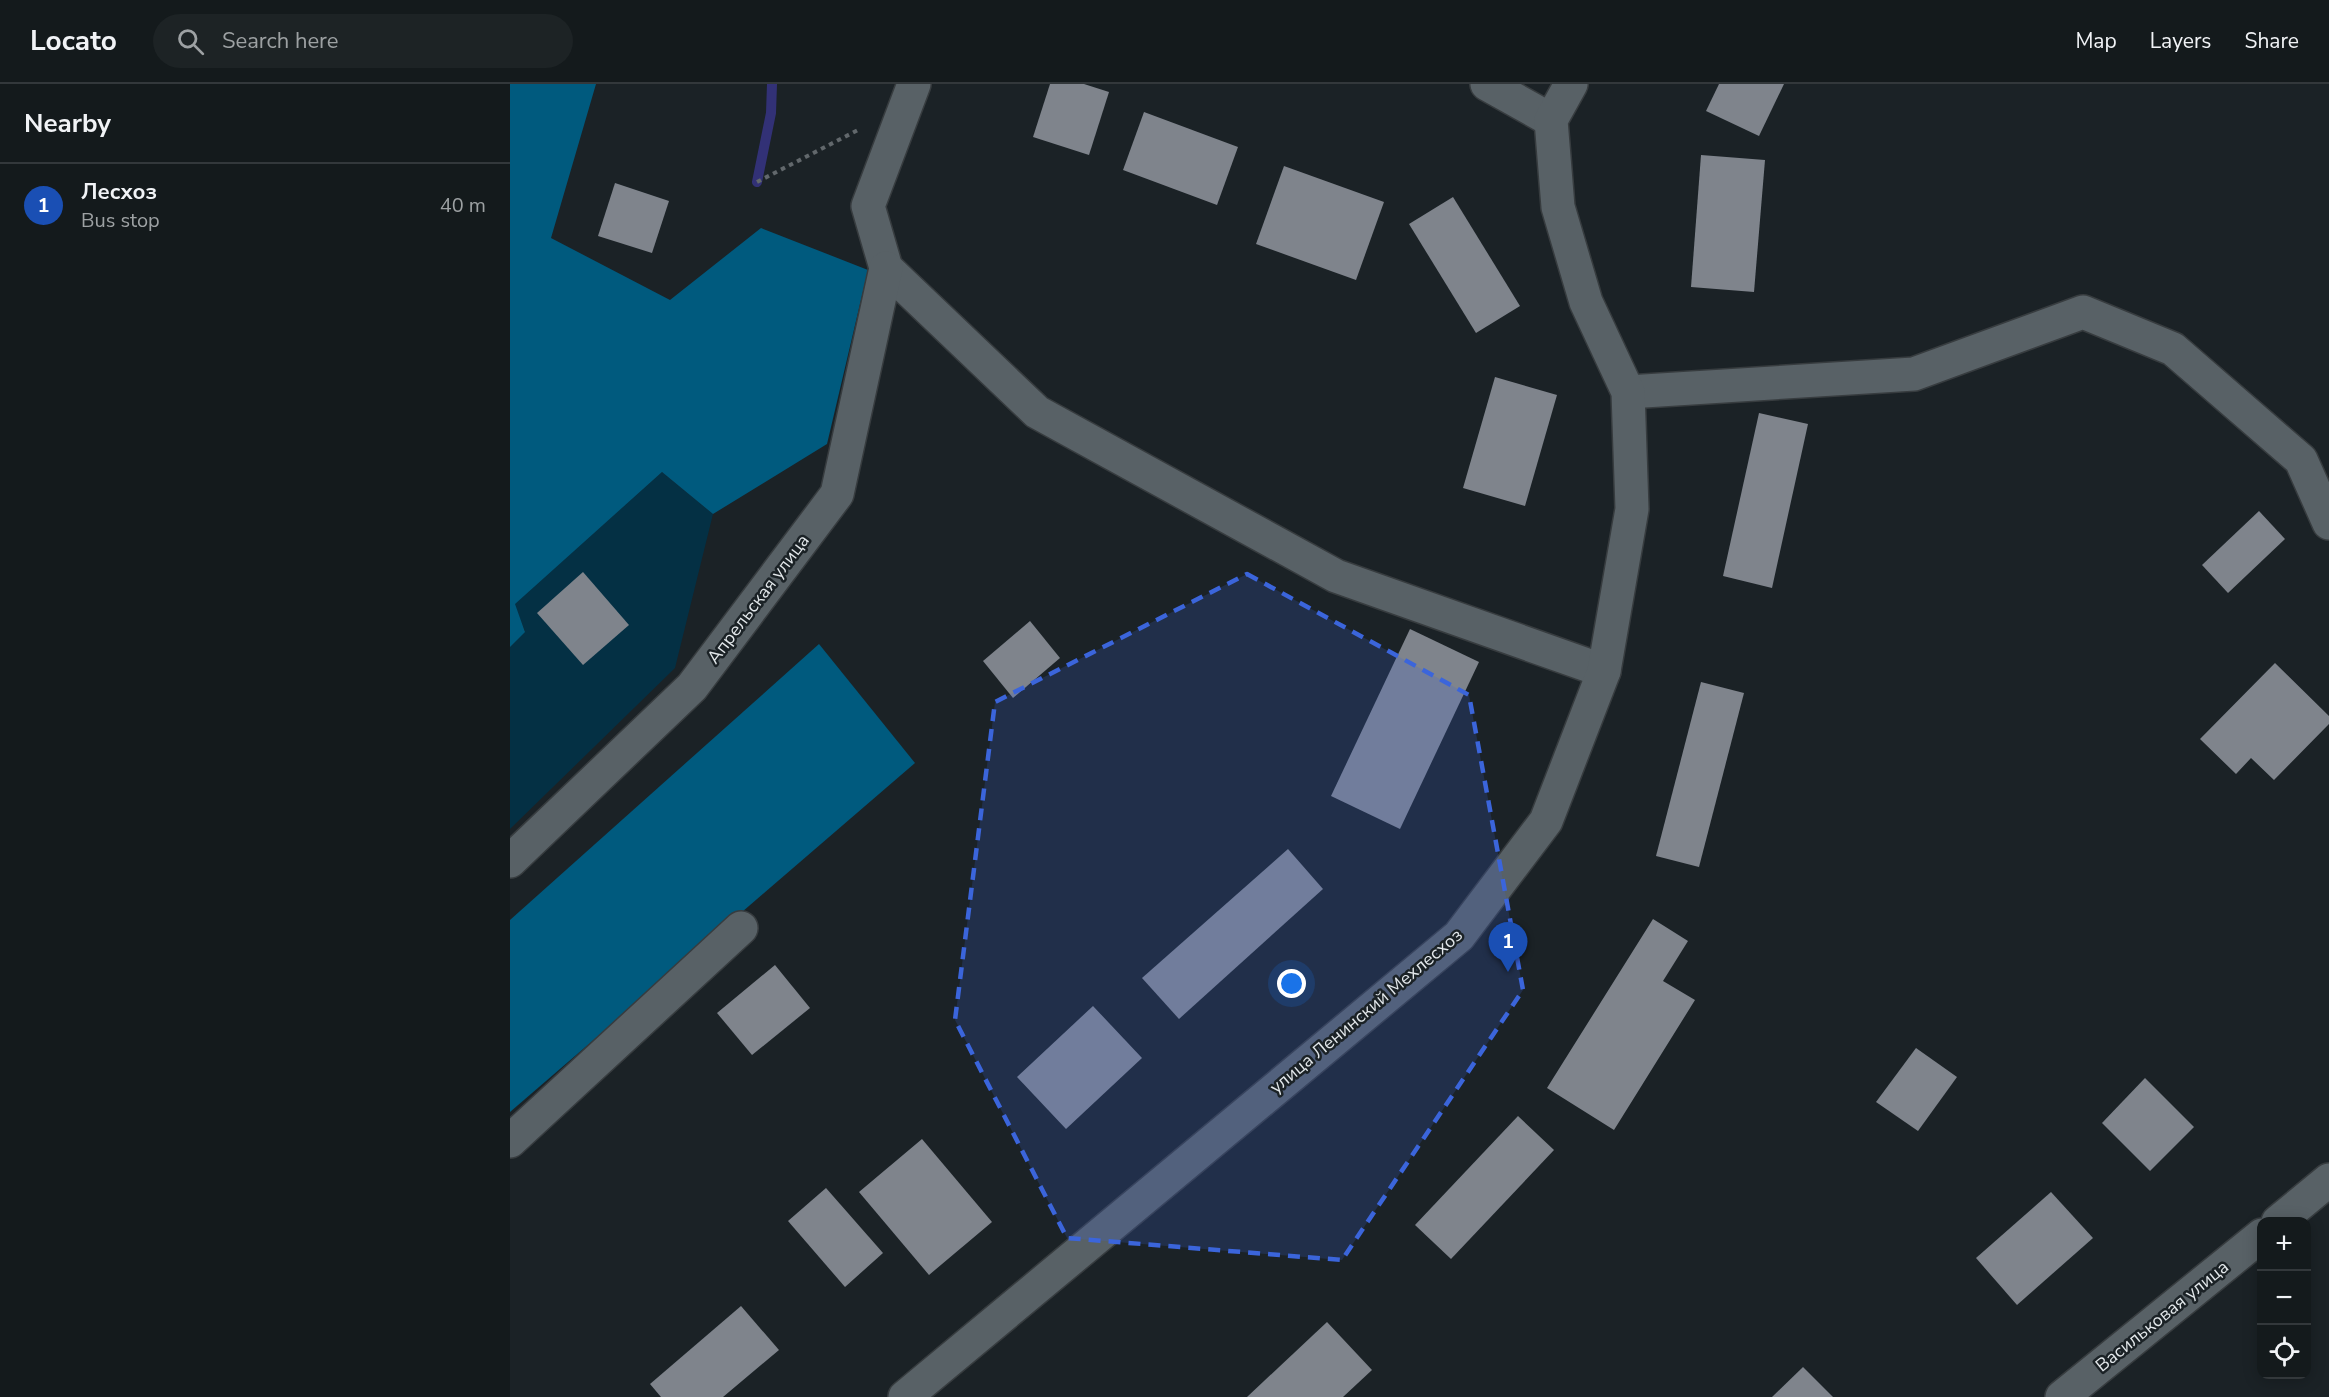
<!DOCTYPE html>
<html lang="en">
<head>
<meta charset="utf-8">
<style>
	body { margin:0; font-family:"Nunito Sans",sans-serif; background:#1d2325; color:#f1f3f6 }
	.controls { position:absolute; right:18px; bottom:18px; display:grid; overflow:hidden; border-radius:12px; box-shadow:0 3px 15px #0003 }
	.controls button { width:54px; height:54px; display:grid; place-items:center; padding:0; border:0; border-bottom:2px solid #33383b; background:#141a1c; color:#f1f3f6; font:30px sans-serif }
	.you { position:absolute; left:782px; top:900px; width:21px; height:21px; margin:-15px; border:4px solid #fff; border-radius:50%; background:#1a73e8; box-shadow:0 0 0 9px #1a73e833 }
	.badge { display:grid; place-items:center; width:39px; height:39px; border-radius:50%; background:#2563eb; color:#fff; font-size:20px; font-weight:700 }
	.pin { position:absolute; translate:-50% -50px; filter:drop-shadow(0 2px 3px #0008) }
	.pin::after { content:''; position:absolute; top:32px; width:21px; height:18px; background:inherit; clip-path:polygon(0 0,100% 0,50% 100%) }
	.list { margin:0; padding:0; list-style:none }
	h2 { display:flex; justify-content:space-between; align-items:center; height:78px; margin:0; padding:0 24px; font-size:26px }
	h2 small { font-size:20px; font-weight:400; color:#9da1a3 }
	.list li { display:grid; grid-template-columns:39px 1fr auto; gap:18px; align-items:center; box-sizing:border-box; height:84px; padding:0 24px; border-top:2px solid #33383b }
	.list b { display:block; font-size:22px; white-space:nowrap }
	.list p { margin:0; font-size:20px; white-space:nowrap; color:#9da1a3 }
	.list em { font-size:20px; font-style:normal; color:#9da1a3 }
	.icon { flex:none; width:33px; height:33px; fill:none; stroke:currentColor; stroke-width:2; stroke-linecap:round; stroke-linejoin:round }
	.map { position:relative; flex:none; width:1819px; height:1313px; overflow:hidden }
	header { display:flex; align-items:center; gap:36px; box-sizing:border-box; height:84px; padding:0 30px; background:#141a1c; border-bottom:2px solid #33383b }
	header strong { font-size:28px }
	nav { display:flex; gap:33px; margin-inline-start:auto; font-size:21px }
	.search { width:420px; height:54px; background:#1d2325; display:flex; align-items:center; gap:15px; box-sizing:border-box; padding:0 21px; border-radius:33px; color:#9da1a3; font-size:22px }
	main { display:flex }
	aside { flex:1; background:#141a1c }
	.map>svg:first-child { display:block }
</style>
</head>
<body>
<header>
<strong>Locato</strong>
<div class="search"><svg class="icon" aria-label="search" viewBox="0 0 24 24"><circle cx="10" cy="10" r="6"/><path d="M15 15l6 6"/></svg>Search here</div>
<nav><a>Map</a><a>Layers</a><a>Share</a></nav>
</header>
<main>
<aside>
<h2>Nearby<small></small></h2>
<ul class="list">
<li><span class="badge" style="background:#1a4fb4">1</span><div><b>Лесхоз</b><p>Bus stop</p></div><em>40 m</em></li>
</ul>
</aside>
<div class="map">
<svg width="1819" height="1313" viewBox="0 0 1819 1313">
	<rect width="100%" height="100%" fill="#1b2226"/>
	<polygon fill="#043044" points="152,388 203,430 165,584 0,745 0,563 15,547 4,520"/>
	<g fill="#005a7e">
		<polygon points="0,0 86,0 41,154 160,216 251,144 358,186 317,360 203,430 152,388 5,520 15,548 0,563"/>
		<polygon points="309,560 405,679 0,1028 0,836"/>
	</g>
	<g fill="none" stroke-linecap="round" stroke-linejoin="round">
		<polyline stroke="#323176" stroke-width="10" points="247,98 261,29 262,0"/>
	</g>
	<g fill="#7f848c">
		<polygon points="540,0 574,0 599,8 579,71 523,53"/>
		<polygon points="1209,0 1274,0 1249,52 1196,27"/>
		<polygon points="634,28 728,63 707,121 613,86"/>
		<polygon points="1191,71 1255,76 1244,208 1181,203"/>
		<polygon points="774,82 874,118 846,196 746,160"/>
		<polygon points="105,99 159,117 142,169 88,152"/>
		<polygon points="943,113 1010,222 966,249 899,140"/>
		<polygon points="985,293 1047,311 1015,422 953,404"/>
		<polygon points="1249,329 1298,340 1262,504 1213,492"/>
		<polygon points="1749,427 1775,455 1718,509 1692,481"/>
		<polygon points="73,488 119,541 73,581 27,529"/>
		<polygon points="520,537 550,574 503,614 473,577"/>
		<polygon points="900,545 969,578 890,745 821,712"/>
		<polygon points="1765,579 1819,632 1819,640 1764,696 1741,674 1726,690 1690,655"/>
		<polygon points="1191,598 1234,609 1189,783 1146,772"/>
		<polygon points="778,765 813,805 669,935 632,894"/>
		<polygon points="1143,835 1178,857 1153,897 1185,916 1104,1046 1037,1004"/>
		<polygon points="265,881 300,924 242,971 207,929"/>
		<polygon points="583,922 632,974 556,1045 507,993"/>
		<polygon points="1406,964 1447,993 1408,1047 1366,1018"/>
		<polygon points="1635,994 1684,1043 1640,1087 1592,1039"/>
		<polygon points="1008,1032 1044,1066 941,1175 905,1141"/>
		<polygon points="412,1055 482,1138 419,1191 349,1108"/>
		<polygon points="316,1104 373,1169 335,1203 278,1137"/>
		<polygon points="1541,1108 1583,1154 1507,1221 1466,1174"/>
		<polygon points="231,1222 269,1266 213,1313 151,1313 140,1300"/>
		<polygon points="817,1238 862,1286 833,1313 737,1313"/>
		<polygon points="1293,1283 1323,1313 1262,1313"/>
	</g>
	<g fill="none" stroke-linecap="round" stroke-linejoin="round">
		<defs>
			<g id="minor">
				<polyline points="404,0 358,122 376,184 527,328 826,492 1094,587"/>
				<polyline points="977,0 1041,36"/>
				<polyline points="1118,308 1404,290 1573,228 1663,265 1791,376 1819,439"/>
				<polyline points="0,777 182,603 327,410 376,184"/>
				<polyline points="0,1057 231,844"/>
				<polyline points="1768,1138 1819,1096"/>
				<polyline points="395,1313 949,852 1036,737 1094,587 1122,425 1118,308 1076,218 1048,123 1041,36 1061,0"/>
				<polyline points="1552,1313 1752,1151"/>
			</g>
		</defs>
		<use href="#minor" stroke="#373c3f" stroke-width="36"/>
		<polyline stroke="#62686c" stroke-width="4" stroke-dasharray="4.5 4.5" stroke-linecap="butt" points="247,98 350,45"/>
		<use href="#minor" stroke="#586166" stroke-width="33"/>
	</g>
	<path fill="#3b65db" fill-opacity="0.2" stroke="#3b65db" stroke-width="4.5" stroke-dasharray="12 8" stroke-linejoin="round" d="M737,490L959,611L1013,906L832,1176L557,1154L445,936L485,618Z"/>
	<g text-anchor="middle" stroke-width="5" stroke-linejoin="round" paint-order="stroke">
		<g font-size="18" fill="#e3e8eb" stroke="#1b2226">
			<text transform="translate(248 515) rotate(-53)" y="6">Апрельская улица</text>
			<text transform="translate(856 927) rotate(-40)" y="6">улица Ленинский Мехлесхоз</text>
			<text transform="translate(1652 1232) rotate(-39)" y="6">Васильковая улица</text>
		</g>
	</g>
</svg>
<div class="controls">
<button>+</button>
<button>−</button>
<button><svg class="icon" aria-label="locate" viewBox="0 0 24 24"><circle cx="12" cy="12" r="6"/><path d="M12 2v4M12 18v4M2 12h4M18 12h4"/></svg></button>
</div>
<div class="you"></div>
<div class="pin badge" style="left:998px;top:888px;background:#1a4fb4">1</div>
</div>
</main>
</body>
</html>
